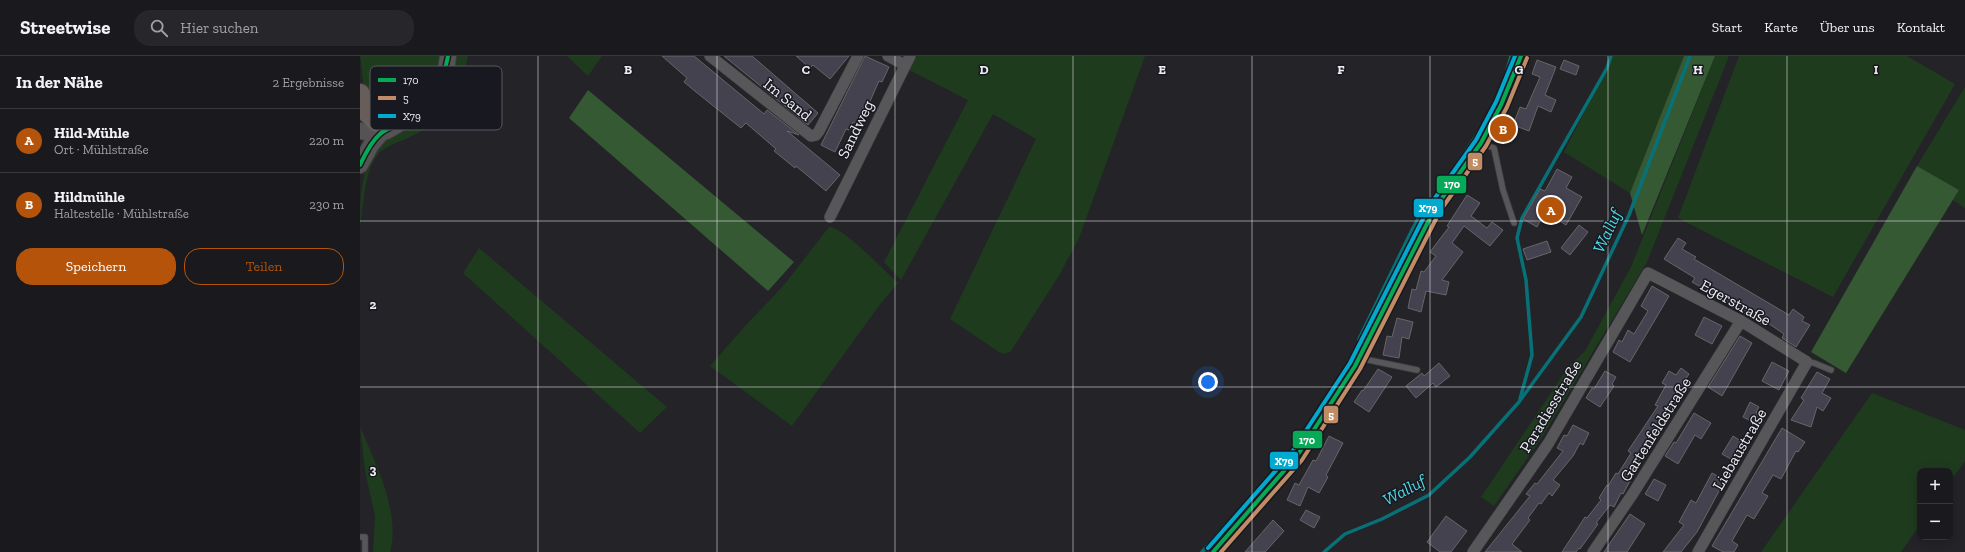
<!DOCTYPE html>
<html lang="de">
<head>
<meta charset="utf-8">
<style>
	body { margin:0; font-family:"Zilla Slab",serif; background:#27272b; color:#f1f3f6 }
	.controls { position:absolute; right:12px; bottom:12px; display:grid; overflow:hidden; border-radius:8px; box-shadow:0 2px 10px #0003 }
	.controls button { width:36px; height:36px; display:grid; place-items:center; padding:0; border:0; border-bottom:1px solid #38383c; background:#1a1a1e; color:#f1f3f6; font:20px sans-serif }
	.you { position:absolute; left:848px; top:326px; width:14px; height:14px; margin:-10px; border:3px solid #fff; border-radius:50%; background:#1a73e8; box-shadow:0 0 0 6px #1a73e833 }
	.badge { display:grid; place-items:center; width:26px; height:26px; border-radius:50%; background:#b45309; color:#fff; font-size:13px; font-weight:700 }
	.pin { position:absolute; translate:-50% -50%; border:2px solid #fff; box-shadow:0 1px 4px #0006 }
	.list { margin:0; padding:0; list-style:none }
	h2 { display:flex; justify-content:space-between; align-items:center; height:52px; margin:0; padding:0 16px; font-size:17px }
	h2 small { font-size:13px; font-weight:400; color:#9fa1a4 }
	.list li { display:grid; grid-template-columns:26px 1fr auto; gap:12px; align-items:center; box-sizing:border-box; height:64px; padding:0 16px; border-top:1px solid #38383c }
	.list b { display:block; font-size:15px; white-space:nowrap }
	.list p { margin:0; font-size:13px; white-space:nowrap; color:#9fa1a4 }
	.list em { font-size:13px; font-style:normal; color:#9fa1a4 }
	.actions { display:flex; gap:8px; padding:12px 16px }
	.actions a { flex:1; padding:9px 0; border:1px solid #b45309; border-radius:16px; text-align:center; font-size:14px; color:#b45309 }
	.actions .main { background:#b45309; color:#fff }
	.icon { flex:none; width:22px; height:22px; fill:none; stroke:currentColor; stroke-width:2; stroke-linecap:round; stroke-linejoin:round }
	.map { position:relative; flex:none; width:1605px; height:496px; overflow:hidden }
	header { display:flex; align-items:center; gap:24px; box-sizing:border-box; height:56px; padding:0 20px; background:#1a1a1e; border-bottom:1px solid #38383c }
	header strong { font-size:19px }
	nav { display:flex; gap:22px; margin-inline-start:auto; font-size:14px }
	.search { width:280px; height:36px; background:#27272b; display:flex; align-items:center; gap:10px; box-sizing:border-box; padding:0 14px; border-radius:16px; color:#9fa1a4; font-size:15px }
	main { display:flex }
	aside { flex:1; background:#1a1a1e }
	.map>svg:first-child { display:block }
</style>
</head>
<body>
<header>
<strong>Streetwise</strong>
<div class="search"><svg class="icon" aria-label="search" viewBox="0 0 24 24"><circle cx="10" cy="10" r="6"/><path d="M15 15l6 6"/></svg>Hier suchen</div>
<nav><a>Start</a><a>Karte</a><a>Über uns</a><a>Kontakt</a></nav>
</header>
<main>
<aside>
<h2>In der Nähe<small>2 Ergebnisse</small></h2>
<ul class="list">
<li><span class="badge">A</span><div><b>Hild-Mühle</b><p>Ort · Mühlstraße</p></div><em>220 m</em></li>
<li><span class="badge">B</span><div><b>Hildmühle</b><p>Haltestelle · Mühlstraße</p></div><em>230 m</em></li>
</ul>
<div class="actions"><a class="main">Speichern</a><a>Teilen</a></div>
</aside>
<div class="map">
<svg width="1605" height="496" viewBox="0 0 1605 496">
	<rect width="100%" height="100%" fill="#232328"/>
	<g fill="#1f3b1e">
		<path d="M0,0H79C79,10 75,24 69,32C56,50 25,69 8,45C3,38 2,10 0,0Z"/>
		<path d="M94,0H108C101,35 83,66 50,81C38,87 23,90 16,101C4,118 3,152 0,173C0,140 0,101 28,82C44,73 58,68 70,53C79,42 88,14 94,0Z"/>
		<polygon points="207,0 242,0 228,20"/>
		<polygon points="553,0 785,0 719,182 700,218 651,295 645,298 639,296 590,263 676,83 633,58 541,224 524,206 608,44 547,13"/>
		<polygon points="1253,0 1324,0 1270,137 1204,96"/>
		<polygon points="1355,0 1369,0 1287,206 1182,381 1134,450 1121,441 1209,310 1225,295 1271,211"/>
		<polygon points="1379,0 1547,0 1595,28 1473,241 1318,162"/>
		<polygon points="1605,31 1605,152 1593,144 1599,134 1557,110"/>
		<path d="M469,171C484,171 524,215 538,227L521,247L432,370L350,310L387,268L424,229Z"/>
		<polygon points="119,192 307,351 280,377 103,217"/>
		<polygon points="1512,337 1605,374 1605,405 1590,426 1590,415 1560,415 1560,469 1541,496 1401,496"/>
		<path d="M0,371C15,405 41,458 30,496H13L15,460L5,415Z"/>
	</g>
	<g fill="#355a33">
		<polygon points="1324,0 1355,0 1282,179 1270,137"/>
		<polygon points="228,34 434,206 408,235 209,62"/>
		<polygon points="1557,110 1599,134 1486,317 1451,296"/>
	</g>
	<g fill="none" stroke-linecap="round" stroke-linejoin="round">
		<g stroke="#087178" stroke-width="3.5">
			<polyline points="975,331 999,291 999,283 1052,174 1068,144 1076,140 1124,68 1143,29 1151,0"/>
			<polyline points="1160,343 1172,299 1166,224 1157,182 1162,162 1247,12 1251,0"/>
			<polyline points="842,496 923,406 945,378"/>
			<polyline points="964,496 985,478 1022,463 1069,439 1110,401 1159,346 1221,261 1269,159 1330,0"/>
		</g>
	</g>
	<g fill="#43424e" stroke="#666669">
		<polygon points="302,0 334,0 404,58 407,54 439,79 427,75 480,119 466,135 436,110 435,112 414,95 416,93 386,67 381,72 336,36 324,26 327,22"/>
		<polygon points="364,0 392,0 458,57 448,69"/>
		<polygon points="436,0 489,0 470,23 453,9 450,12"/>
		<polygon points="505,0 529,11 522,26 519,25 507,52 505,51 497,68 493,66 489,74 486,73 475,96 461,89"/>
		<polygon points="1177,4 1196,11 1185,39 1196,44 1191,56 1178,50 1169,75 1153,69 1160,51 1166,53 1180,21 1172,18"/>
		<polygon points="1204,4 1219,10 1216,19 1200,13"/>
		<polygon points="1197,113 1212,121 1206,132 1222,141 1206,169 1185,156 1177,171 1163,163 1180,133 1185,135"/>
		<polygon points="1107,139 1120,147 1111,160 1127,172 1132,166 1143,174 1130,190 1104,170 1092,187 1103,196 1082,224 1089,226 1086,239 1066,235 1061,256 1048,252 1052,233 1056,234 1061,215 1064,216 1076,200 1070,196 1089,171 1087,170"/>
		<polygon points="1219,169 1228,176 1210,199 1201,192"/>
		<polygon points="1318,182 1326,187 1322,193 1336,201 1334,203 1429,259 1433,253 1444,261 1442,265 1450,269 1436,291 1422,282 1424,278 1408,267 1406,270 1359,243 1360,242 1332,226 1335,222 1304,203"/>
		<polygon points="1187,185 1191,196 1167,204 1163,193"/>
		<polygon points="1292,230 1309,240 1270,306 1253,296 1259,284 1262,286 1268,274 1274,278 1288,255 1281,250"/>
		<polygon points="1344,261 1362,270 1352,288 1335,279"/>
		<polygon points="1037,262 1053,266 1049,283 1042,281 1039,302 1023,299 1027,280 1032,281"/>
		<polygon points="1380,280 1392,287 1362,340 1348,331"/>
		<polygon points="1412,306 1429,315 1419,334 1402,325"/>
		<polygon points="1079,307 1090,320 1076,331 1073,327 1056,342 1046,330 1062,317 1064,320"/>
		<polygon points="1321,312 1329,318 1325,324 1328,326 1309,357 1307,355 1294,375 1298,378 1266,423 1270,425 1263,438 1261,437 1254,451 1250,449 1236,467 1238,468 1220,493 1219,492 1216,496 1202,496 1225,461 1227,462 1241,444 1239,442 1247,429 1248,430 1256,417 1258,418 1271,397 1268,395 1298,350 1295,349 1306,329 1302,327 1309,315 1316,319"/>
		<polygon points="1018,313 1032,321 1009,356 994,346 1002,334 1003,335"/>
		<polygon points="1245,315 1256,321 1252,328 1254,330 1240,351 1226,342 1232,332 1234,333"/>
		<polygon points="1457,316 1470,323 1462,337 1471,342 1463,355 1457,351 1451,371 1431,364 1444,344 1441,342"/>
		<polygon points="1390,346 1399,351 1396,356 1404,361 1399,369 1383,361"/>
		<polygon points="1334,357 1351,367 1341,383 1335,379 1318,408 1305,400 1314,386 1316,387"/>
		<polygon points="1213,369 1229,377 1223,389 1220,387 1213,400 1193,424 1200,429 1192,440 1189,437 1181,448 1179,447 1168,462 1170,464 1152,488 1162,496 1125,496 1170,440 1166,438 1175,427 1177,428 1203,395 1197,392 1204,379 1207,380"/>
		<polygon points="1422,372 1445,386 1438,396 1436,395 1421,423 1413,419 1402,437 1408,440 1394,463 1387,459 1372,485 1378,489 1374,496 1363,496 1352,490"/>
		<polygon points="969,380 983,387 966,419 968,421 959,437 948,431 940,450 927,444 935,427 939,429 953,404 956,405"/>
		<polygon points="1373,380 1387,389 1376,406 1362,398"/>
		<polygon points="1352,417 1365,424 1337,476 1321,496 1303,496 1324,469 1319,466 1331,444 1336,447"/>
		<polygon points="1294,423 1306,429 1298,445 1285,438"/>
		<polygon points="946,454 960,461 954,472 940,464"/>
		<polygon points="1270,458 1285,468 1267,496 1244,496"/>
		<polygon points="1086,460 1107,475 1091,496 1080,496 1067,486"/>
		<polygon points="913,464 924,475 905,496 885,496"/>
	</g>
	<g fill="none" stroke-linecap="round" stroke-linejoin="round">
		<defs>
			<g id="lane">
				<polyline points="1121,87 1134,92 1143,134 1154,167"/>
				<polyline points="999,302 1057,314"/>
				<polyline points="1447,306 1454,307 1471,314"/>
				<polyline points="0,481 5,481 5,496"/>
			</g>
			<g id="street">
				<polyline points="350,0 451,80 456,79 459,75 498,0"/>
				<polyline points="528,0 541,7"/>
				<polyline points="470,161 550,0"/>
				<polyline points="853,496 937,400 995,310 1075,152 1121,87 1141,49 1161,0"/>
				<polyline points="1113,496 1188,388 1288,217 1381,265 1447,306 1338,496"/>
				<polyline points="1233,496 1272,439 1381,265"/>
			</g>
			<g id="secondary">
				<path d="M0,75C7,76 15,78 21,77C29,75 36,69 43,65C67,51 86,30 88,0"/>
				<polyline points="0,109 11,89 21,77"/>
			</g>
			<polyline id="highway" points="0,38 6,55 17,66"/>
		</defs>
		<use href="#lane" stroke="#3d3d42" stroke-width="7"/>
		<use href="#street" stroke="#3d3d42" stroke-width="12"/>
		<use href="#secondary" stroke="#3d3d42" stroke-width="18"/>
		<use href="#highway" stroke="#3d3d42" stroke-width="22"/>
		<use href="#lane" stroke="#57575a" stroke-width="5.5"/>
		<use href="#street" stroke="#57575a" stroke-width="11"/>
		<use href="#secondary" stroke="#565354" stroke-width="16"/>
		<use href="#highway" stroke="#675d5a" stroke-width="20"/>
		<defs>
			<g id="bus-1">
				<path d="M0,109C5,98 11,86 20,78C25,73 33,71 39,68C65,51 83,31 88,0"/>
				<polyline points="853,496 937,400 995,310 1075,152 1121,87 1141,49 1161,0"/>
			</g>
			<polyline id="bus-2" points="861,496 942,404 1000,313 1080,155 1126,90 1147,51 1167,2"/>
			<polyline id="bus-3" points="848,492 932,396 990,307 1070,149 1116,84 1136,46 1155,0"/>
		</defs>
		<use href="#bus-1" stroke="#181820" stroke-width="7"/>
		<use href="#bus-2" stroke="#181820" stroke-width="7"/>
		<use href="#bus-3" stroke="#181820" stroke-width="7"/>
		<use href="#bus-1" stroke="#06aa56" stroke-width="4"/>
		<use href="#bus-2" stroke="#c18c65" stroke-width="4"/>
		<use href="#bus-3" stroke="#00a9ce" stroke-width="4"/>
	</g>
	<path fill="none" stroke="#ececf1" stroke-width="1" stroke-opacity="0.55" d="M178,0V496M357,0V496M535,0V496M713,0V496M892,0V496M1070,0V496M1248,0V496M1427,0V496M0,165H1605M0,331H1605"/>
	<g text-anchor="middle" stroke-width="3" stroke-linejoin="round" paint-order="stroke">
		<g font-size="16" fill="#ececf1" stroke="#181820">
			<text transform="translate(428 43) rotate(39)" y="6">Im Sand</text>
			<text transform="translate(495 73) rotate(-64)" y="6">Sandweg</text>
			<text transform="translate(1376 246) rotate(29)" y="6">Egerstraße</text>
			<text transform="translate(1190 350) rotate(-59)" y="6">Paradiesstraße</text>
			<text transform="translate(1295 373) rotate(-58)" y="6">Gartenfeldstraße</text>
			<text transform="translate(1379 393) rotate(-60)" y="6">Liebaustraße</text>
		</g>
		<g font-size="17" font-style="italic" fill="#4edae3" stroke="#181820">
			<text transform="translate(1247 175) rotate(-65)" y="6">Walluf</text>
			<text transform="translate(1044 434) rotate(-28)" y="6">Walluf</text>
		</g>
	</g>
	<rect x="10" y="10" width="132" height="64" rx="6" fill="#181820" stroke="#58585f" stroke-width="1"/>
	<rect x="18" y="22" width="18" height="4" fill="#06aa56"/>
	<rect x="18" y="40" width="18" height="4" fill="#c18c65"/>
	<rect x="18" y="58" width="18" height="4" fill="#00a9ce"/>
	<g font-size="11" fill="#ececf1">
		<text x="43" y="28">170</text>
		<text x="43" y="46">5</text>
		<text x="43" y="64">X79</text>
	</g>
	<g font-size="13" text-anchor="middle" font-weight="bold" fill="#ececf1" stroke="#181820" stroke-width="3" stroke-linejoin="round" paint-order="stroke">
		<text x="268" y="18">B</text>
		<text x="446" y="18">C</text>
		<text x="624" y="18">D</text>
		<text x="802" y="18">E</text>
		<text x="981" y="18">F</text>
		<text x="1159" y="18">G</text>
		<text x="1338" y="18">H</text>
		<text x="1516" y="18">I</text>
		<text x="13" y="253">2</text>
		<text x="13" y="418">3</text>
	</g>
	<g stroke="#181820" stroke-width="1.5">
		<rect x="1107" y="96" width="16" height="19" rx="4" fill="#c18c65"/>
		<rect x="1076" y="119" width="31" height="19" rx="4" fill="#06aa56"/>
		<rect x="1053" y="142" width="31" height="20" rx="4" fill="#00a9ce"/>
		<rect x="963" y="349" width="16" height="19" rx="4" fill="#c18c65"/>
		<rect x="932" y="374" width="31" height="19" rx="4" fill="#06aa56"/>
		<rect x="909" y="395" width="30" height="19" rx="4" fill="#00a9ce"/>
	</g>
	<g font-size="11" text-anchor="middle" font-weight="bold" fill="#fff">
		<text x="1115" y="109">5</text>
		<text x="1092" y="132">170</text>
		<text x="1068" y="156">X79</text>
		<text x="971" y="363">5</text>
		<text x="947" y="388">170</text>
		<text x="924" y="409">X79</text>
	</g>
</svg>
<div class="controls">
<button>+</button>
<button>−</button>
</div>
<div class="you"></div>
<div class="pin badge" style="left:1191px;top:154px">A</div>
<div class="pin badge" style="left:1143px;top:73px">B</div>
</div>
</main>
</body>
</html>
